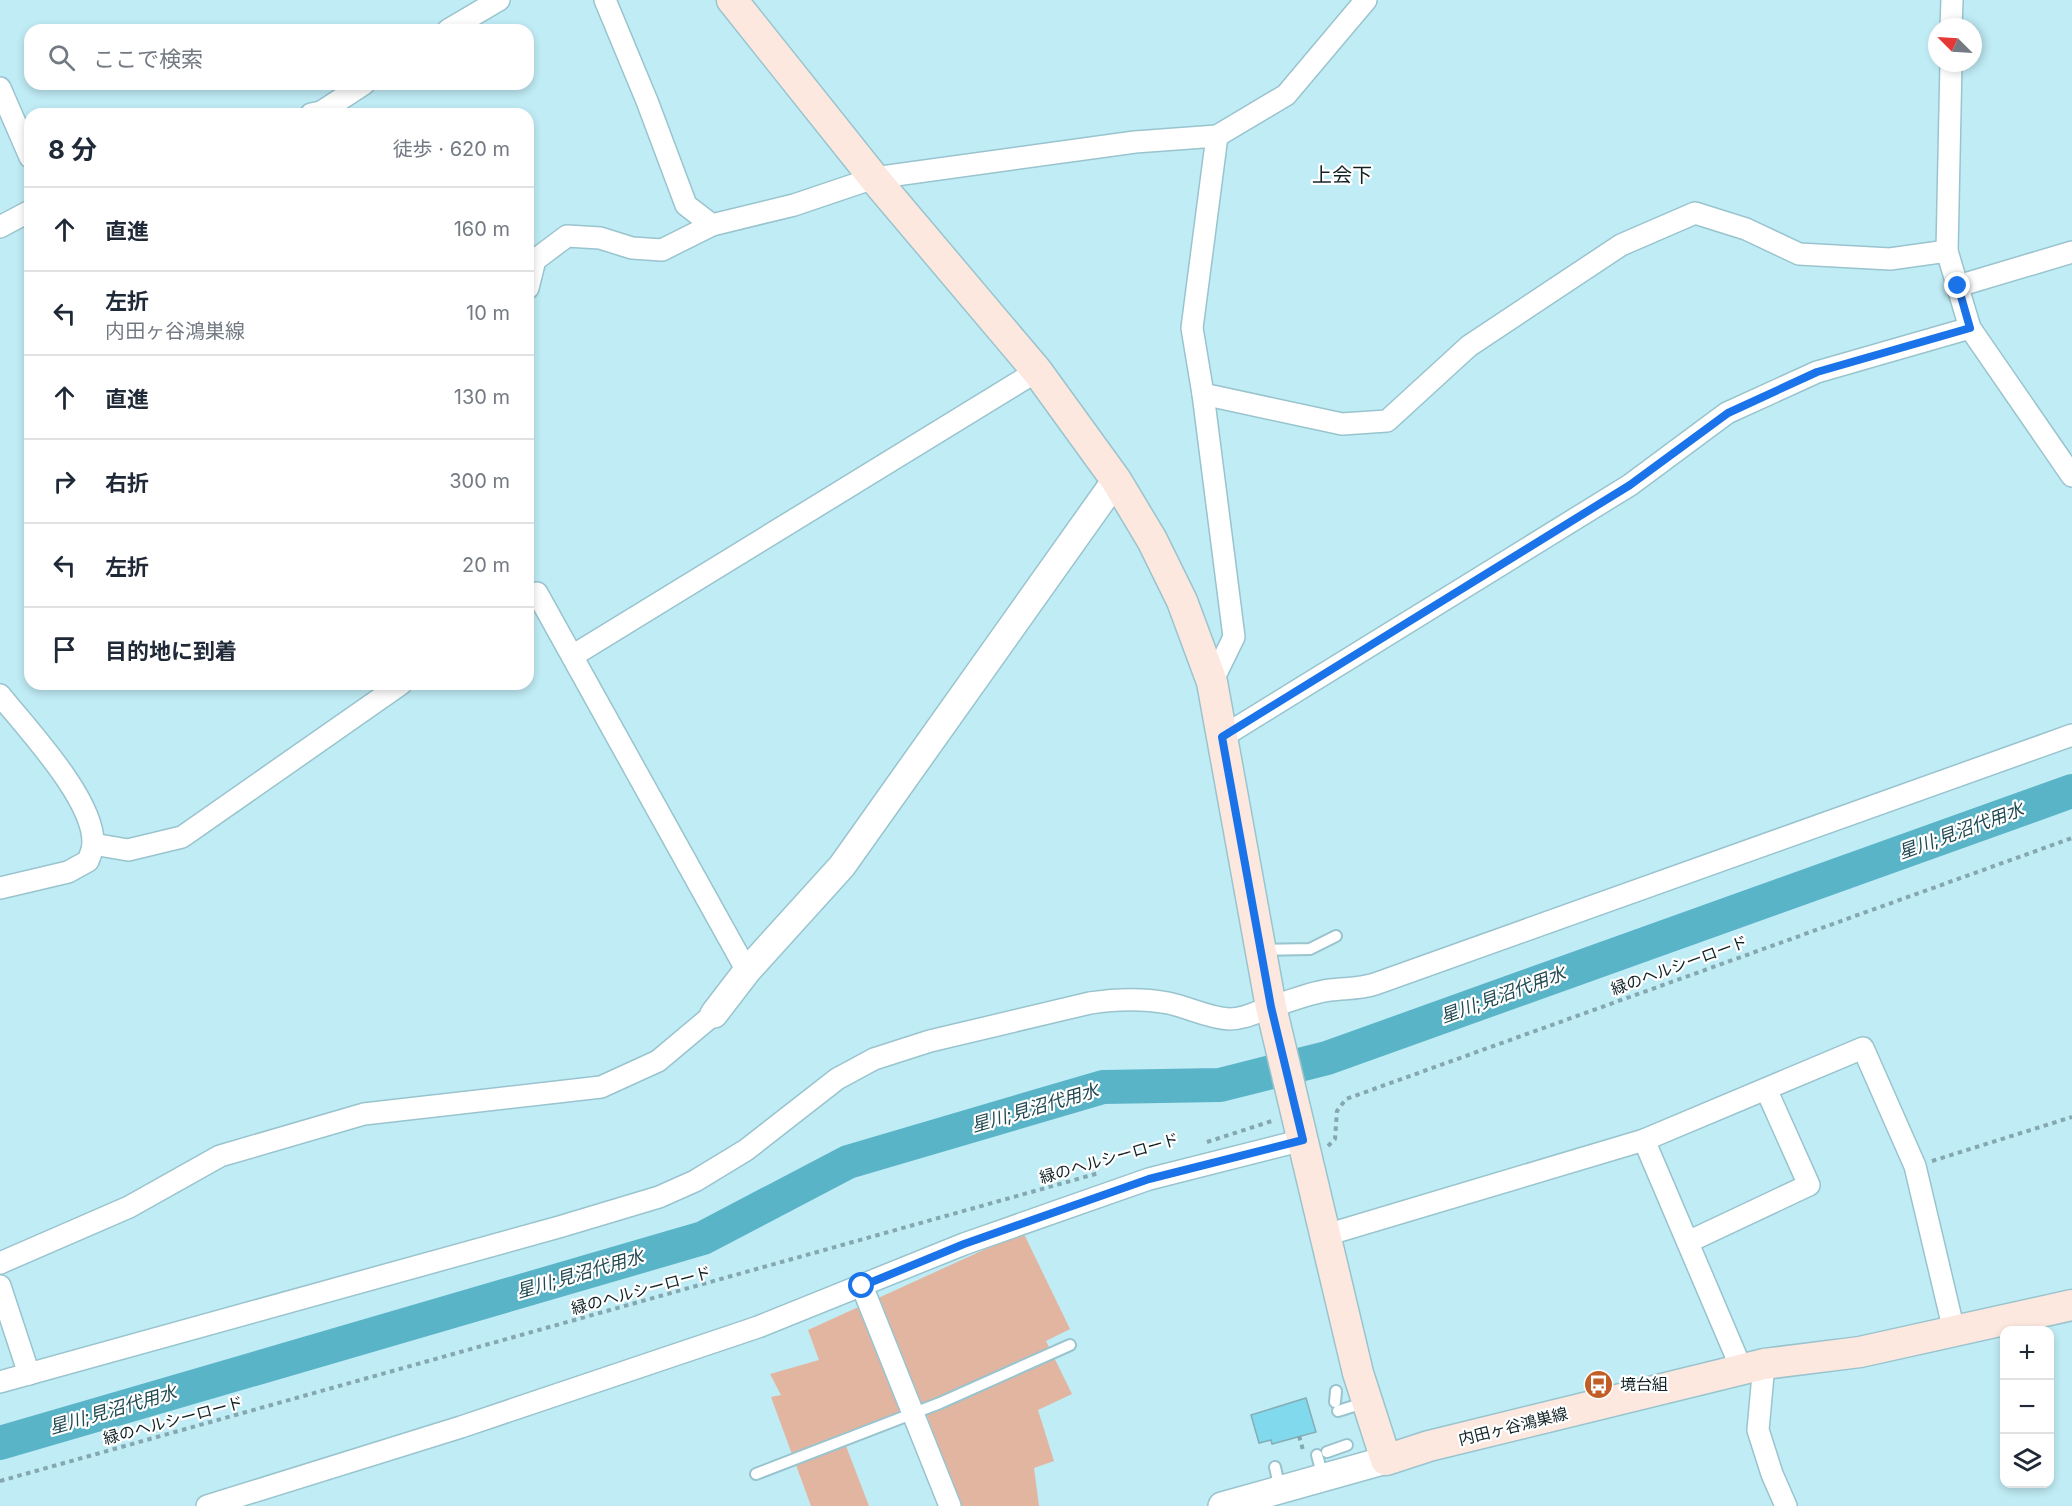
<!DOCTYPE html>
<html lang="ja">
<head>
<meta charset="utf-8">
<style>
	body { margin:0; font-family:Inter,"Noto Sans JP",sans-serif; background:#f2f2f3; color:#1f2937 }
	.controls { position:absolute; right:18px; bottom:18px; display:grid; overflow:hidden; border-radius:12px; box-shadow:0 3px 9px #0003 }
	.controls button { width:54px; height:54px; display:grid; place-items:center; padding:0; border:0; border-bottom:2px solid #e0e1e3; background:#fff; color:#1f2937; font:30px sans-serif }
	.compass { position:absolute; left:1928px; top:18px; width:54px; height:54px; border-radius:50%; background:#fff; box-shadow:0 3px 9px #0003; rotate:294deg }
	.stop { position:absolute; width:18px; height:18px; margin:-14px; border:4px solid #1a73e8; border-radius:50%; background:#fff }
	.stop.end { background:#1a73e8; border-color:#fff; box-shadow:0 2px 6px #0008 }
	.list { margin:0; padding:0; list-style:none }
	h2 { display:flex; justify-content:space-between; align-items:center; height:78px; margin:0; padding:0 24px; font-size:26px }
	h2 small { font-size:20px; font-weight:400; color:#747a83 }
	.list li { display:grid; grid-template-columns:39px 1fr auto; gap:18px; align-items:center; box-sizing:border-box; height:84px; padding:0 24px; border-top:2px solid #e0e1e3 }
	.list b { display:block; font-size:22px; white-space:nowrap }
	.list p { margin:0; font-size:20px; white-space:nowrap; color:#747a83 }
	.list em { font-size:20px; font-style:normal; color:#747a83 }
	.icon { flex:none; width:33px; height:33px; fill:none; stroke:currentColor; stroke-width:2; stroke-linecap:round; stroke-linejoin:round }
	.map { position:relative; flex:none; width:2072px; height:1506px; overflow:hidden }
	.search { position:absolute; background:#fff; box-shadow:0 3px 9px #0003; left:24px; top:24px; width:510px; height:66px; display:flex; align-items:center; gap:15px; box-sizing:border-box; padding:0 21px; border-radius:18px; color:#747a83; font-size:22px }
	.panel { position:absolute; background:#fff; box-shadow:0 3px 9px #0003; left:24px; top:108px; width:510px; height:582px; border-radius:18px }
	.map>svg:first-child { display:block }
</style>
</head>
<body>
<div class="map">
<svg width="2072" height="1506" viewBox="0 0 2072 1506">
	<rect width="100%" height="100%" fill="#c0ecf6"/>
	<polygon fill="#e1b5a0" points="1023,1232 1070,1329 1046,1341 1072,1394 1038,1410 1054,1461 1034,1468 1039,1506 960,1506 926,1413 846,1446 869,1506 811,1506 771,1397 781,1395 770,1374 819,1360 808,1330"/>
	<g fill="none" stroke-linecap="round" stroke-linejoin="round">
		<polyline stroke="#5ab4c7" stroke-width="34" points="0,1443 703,1238 848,1162 1103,1087 1220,1085 1327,1058 2072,791"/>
	</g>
	<polygon fill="#80d9ed" stroke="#84aeb7" stroke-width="1.5" points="1306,1398 1316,1432 1272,1444 1271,1440 1259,1443 1251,1415"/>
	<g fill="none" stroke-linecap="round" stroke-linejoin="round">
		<defs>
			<g id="service">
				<polyline points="1261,950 1310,949 1336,936"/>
				<polyline points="1335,1402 1336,1391"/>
				<polyline points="1338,1411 1367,1402"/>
				<polyline points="1327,1452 1347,1445"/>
				<polyline points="1317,1455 1323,1477"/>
				<polyline points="1275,1467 1280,1490"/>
				<polyline points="756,1474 940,1403 1070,1345"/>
			</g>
			<g id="minor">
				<polyline points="605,0 647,101 686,205 712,225"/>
				<polyline points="1951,27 1952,0"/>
				<polyline points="448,30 499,0"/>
				<polyline points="1951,63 1947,251 1970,328 2072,476"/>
				<polyline points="0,88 30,157"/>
				<polyline points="311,114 321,112 364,84"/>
				<polyline points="0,227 30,211"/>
				<polyline points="1958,286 2072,252"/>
				<polyline points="528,288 535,260 567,236 600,238 632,248 662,250 712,225 794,205 874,178 1135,142 1217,136 1286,95 1366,0"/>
				<polyline points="1203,394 1342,424 1387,421 1469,346 1621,245 1695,213 1746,229 1799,254 1890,259 1947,251"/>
				<polyline points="528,599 537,593 747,971"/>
				<polyline points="574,655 1037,371"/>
				<polyline points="1212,682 1234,637 1203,394 1192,328 1217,136"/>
				<path d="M0,695C27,729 94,799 93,843C93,849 90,856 88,861L68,872L0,888"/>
				<polyline points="1222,737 1630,485 1727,413 1817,372 1970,328"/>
				<polyline points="93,844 128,850 182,837 401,684"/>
				<polyline points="1644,1140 1742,1370"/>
				<polyline points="1326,1235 1644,1140 1863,1048 1915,1166 1954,1331"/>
				<polyline points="1688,1242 1809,1185 1766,1089"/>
				<polyline points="0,1263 129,1207 220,1156 364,1114 601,1087 658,1061 714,1014"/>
				<polyline points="0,1286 29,1374"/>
				<polyline points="862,1286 950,1506"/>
				<polyline points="1764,1364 1758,1430 1772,1474 1786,1506"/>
				<path d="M0,1382L559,1227L659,1197L695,1181L746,1150L837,1079L874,1059L930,1041L1090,1003C1116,999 1141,998 1168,1003C1188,1007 1208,1018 1229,1019C1246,1019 1258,1011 1273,1006C1291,1001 1312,992 1330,990C1346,988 1360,989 1375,984L2072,735"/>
				<polyline points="207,1506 461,1427 758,1327 964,1244 1149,1179 1303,1140"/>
			</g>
			<g id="tertiary">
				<polyline points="714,1014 747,971 842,866 1116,480"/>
				<polyline points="1222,1506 1386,1460"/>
			</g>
			<polyline id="secondary" points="732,0 874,178 1037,371 1116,480 1152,540 1182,601 1212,682 1271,1007 1358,1373 1386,1460 1429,1446 1764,1364 1860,1352 2072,1305"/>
		</defs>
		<use href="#service" stroke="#99c4ce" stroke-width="14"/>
		<use href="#minor" stroke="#99c4ce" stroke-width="24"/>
		<use href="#tertiary" stroke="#99c4ce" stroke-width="30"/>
		<use href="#secondary" stroke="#99c4ce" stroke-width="33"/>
		<g stroke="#85a7af" stroke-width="4" stroke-dasharray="4.5 4.5" stroke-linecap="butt">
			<polyline points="1207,1142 1275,1120"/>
			<polyline points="1328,1146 1335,1139 1337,1111 1346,1099 2072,838"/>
			<polyline points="1932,1161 2072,1117"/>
			<polyline points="1299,1436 1303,1450"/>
			<polyline points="0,1481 1099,1173"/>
		</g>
		<use href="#service" stroke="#fff" stroke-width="10"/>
		<use href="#minor" stroke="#fff" stroke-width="21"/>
		<use href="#tertiary" stroke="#fff" stroke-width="27"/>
		<use href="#secondary" stroke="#fce8de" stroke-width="30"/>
	</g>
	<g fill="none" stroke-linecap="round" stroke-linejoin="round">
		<polyline stroke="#1a73e8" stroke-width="8" points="862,1286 964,1244 1149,1179 1303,1140 1271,1007 1222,737 1630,485 1728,413 1817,372 1970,328 1958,286"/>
	</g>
	<defs>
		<symbol id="bus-disc" viewBox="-11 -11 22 22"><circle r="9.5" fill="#c15d26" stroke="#fff"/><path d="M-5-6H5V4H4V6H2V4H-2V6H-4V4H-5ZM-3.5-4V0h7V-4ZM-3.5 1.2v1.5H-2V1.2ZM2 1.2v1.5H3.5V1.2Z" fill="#fff"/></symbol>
	</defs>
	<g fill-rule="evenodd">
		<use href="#bus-disc" x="1582" y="1368" width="33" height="33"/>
	</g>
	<g text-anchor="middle" stroke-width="4.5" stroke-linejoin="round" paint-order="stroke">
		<g font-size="16" fill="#112225" stroke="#fff">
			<text transform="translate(1679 965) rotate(-20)" y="6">緑のヘルシーロード</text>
			<text transform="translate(1109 1158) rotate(-16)" y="6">緑のヘルシーロード</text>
			<text transform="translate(641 1290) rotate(-15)" y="6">緑のヘルシーロード</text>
			<text transform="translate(173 1420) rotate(-15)" y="6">緑のヘルシーロード</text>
			<text transform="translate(1513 1426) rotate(-14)" y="6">内田ヶ谷鴻巣線</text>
		</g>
		<g font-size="16" fill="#112225" stroke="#fff" text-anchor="start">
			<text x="1620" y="1390">境台組</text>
		</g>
		<g font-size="18" font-style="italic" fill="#204952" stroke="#fff">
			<text transform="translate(1961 831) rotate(-20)" y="6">星川;見沼代用水</text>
			<text transform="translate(1503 995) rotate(-20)" y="6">星川;見沼代用水</text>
			<text transform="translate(1035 1108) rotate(-16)" y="6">星川;見沼代用水</text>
			<text transform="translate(580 1274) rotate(-16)" y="6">星川;見沼代用水</text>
			<text transform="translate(113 1410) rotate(-16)" y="6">星川;見沼代用水</text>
		</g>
		<g font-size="20" fill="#112225" stroke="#fff">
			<text x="1342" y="182">上会下</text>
		</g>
	</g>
</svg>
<div class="controls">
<button>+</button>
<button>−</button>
<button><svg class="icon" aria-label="layers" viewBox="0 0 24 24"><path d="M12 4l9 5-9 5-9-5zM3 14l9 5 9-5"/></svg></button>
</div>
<svg class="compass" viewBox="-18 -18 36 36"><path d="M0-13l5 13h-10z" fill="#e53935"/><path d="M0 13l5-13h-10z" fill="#747a83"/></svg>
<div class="stop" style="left:862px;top:1286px"></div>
<div class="stop end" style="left:1958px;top:286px"></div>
<div class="search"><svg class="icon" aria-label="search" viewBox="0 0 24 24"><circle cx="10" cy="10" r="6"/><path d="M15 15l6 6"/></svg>ここで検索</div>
<section class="panel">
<h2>8 分<small>徒歩 · 620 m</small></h2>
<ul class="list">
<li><svg class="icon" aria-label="ahead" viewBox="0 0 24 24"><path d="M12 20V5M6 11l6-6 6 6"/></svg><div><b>直進</b></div><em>160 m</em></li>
<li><svg class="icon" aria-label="left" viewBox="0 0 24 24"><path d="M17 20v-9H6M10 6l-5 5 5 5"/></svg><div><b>左折</b><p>内田ヶ谷鴻巣線</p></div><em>10 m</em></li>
<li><svg class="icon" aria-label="ahead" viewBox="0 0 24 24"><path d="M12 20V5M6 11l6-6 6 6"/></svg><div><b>直進</b></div><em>130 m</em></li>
<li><svg class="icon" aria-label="right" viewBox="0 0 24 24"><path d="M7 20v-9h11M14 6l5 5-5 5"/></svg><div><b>右折</b></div><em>300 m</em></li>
<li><svg class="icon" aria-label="left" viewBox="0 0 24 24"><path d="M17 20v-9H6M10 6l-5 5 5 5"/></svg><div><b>左折</b></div><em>20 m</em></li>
<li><svg class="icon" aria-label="arrive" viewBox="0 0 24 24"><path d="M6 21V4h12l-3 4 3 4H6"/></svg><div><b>目的地に到着</b></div></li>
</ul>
</section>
</div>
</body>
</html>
